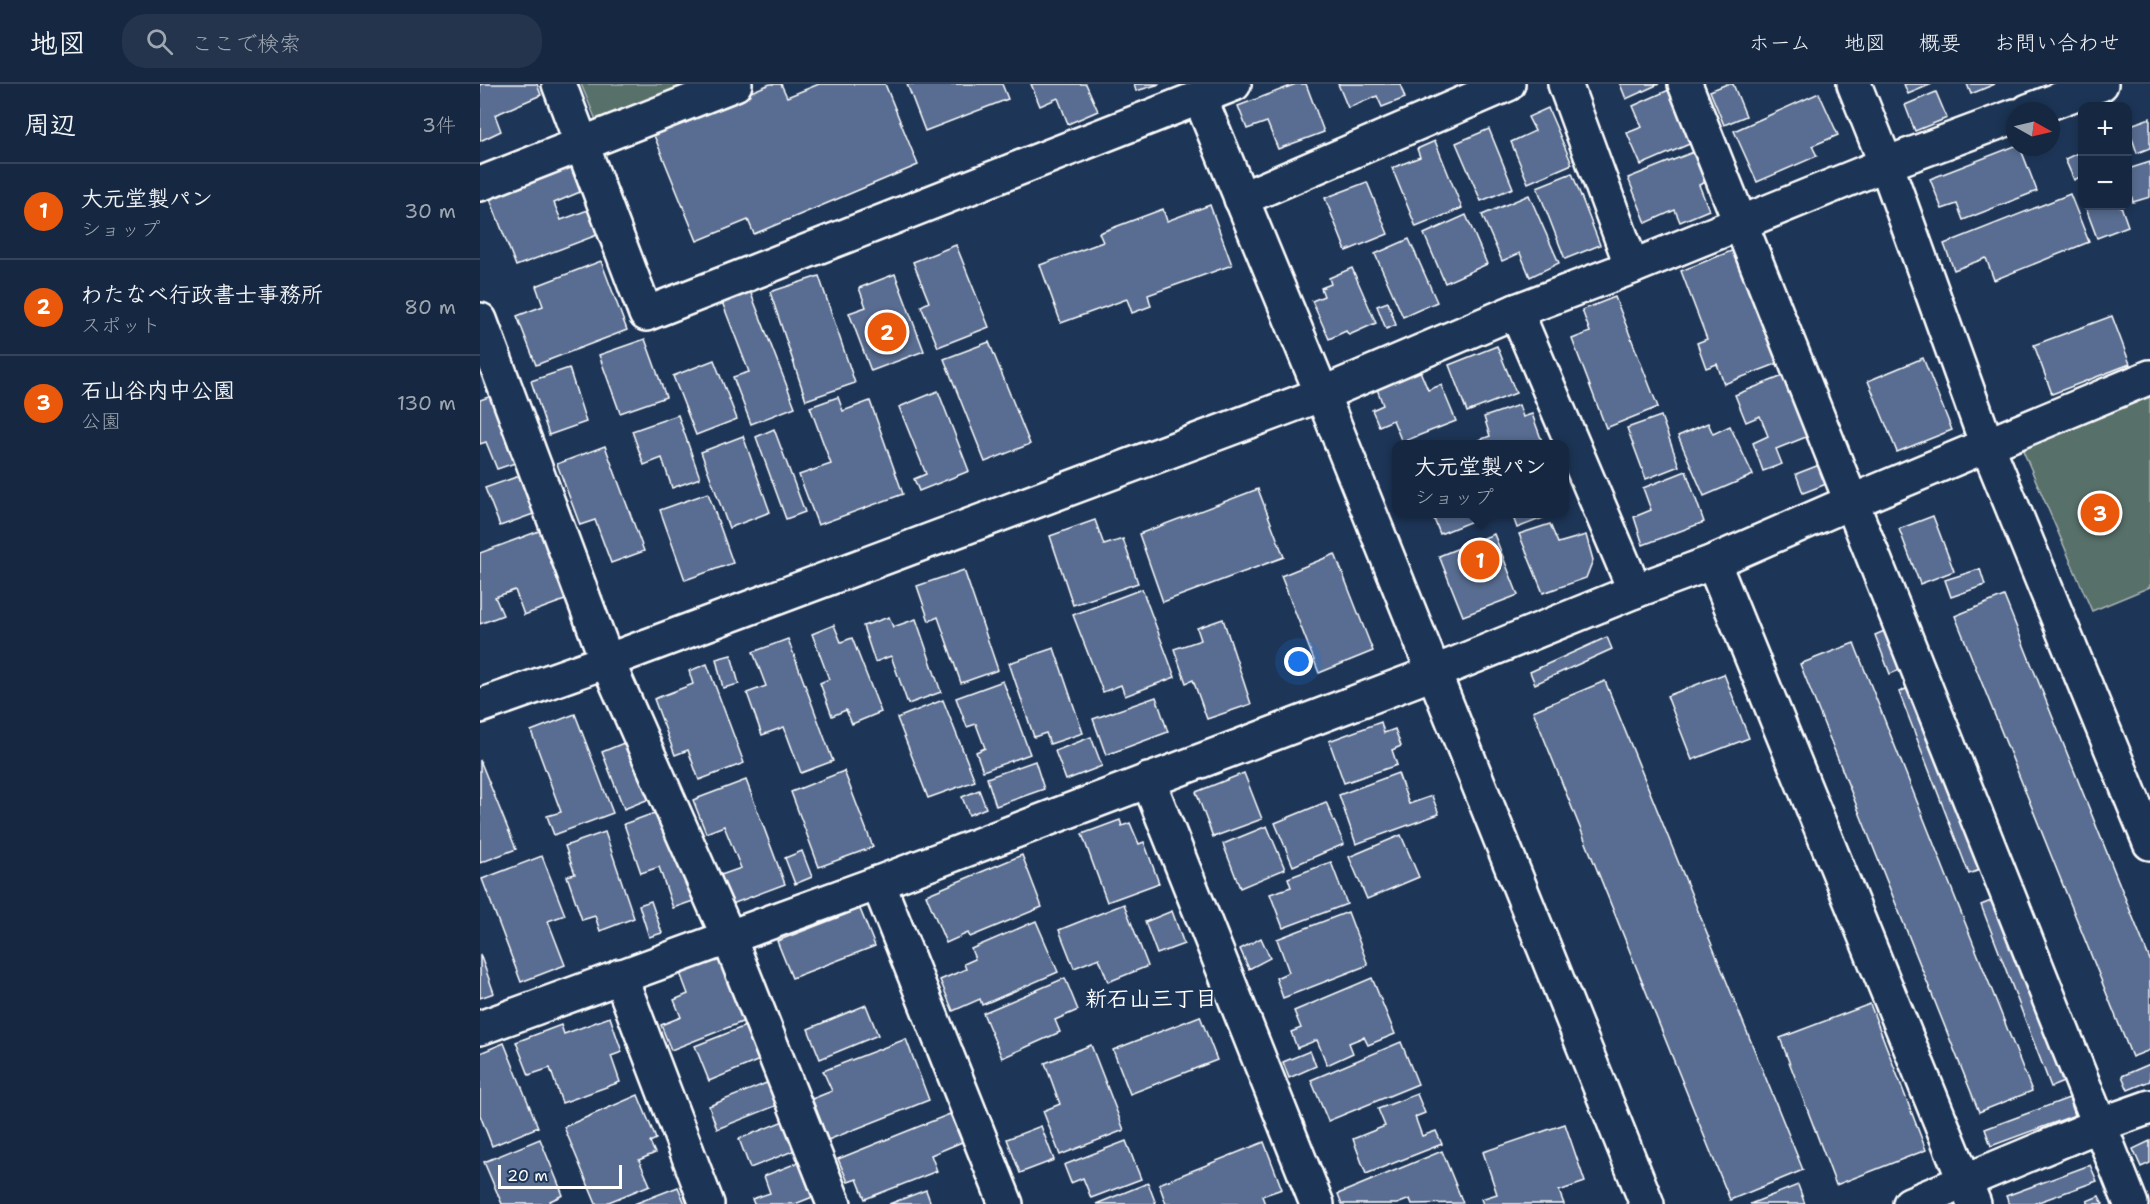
<!DOCTYPE html>
<html lang="ja">
<head>
<meta charset="utf-8">
<style>
	body { margin:0; font-family:"Shantell Sans","Klee One",sans-serif; background:#23344c; color:#f1f3f6 }
	.controls { position:absolute; right:18px; top:18px; display:grid; overflow:hidden; border-radius:12px; box-shadow:0 3px 9px #0003 }
	.controls button { width:54px; height:54px; display:grid; place-items:center; padding:0; border:0; border-bottom:2px solid #35445a; background:#162841; color:#f1f3f6; font:30px sans-serif }
	.compass { position:absolute; left:1526px; top:18px; width:54px; height:54px; border-radius:50%; background:#162841; box-shadow:0 3px 9px #0003; rotate:98deg }
	.scale { position:absolute; left:18px; bottom:15px; width:124px; box-sizing:border-box; padding-left:6px; border:3px solid #fff; border-top:0; font-size:16px; line-height:21px; white-space:nowrap; color:#fff; -webkit-text-stroke:4px #1d3557; paint-order:stroke }
	.you { position:absolute; left:819px; top:578px; width:21px; height:21px; margin:-15px; border:4px solid #fff; border-radius:50%; background:#1a73e8; box-shadow:0 0 0 9px #1a73e833 }
	.badge { display:grid; place-items:center; width:39px; height:39px; border-radius:50%; background:#ea580c; color:#fff; font-size:20px; font-weight:700 }
	.pin { position:absolute; translate:-50% -50%; border:3px solid #fff; box-shadow:0 2px 6px #0006 }
	.popup { position:absolute; left:912px; top:356px; width:177px; height:78px; box-sizing:border-box; display:grid; place-content:center; border-radius:12px; background:#162841; filter:drop-shadow(0 2px 4px #0005); font-size:20px; white-space:nowrap; color:#9ea6b1 }
	.popup b { font-size:22px; color:#f1f3f6 }
	.popup::after { content:''; position:absolute; left:50%; top:100%; margin-left:-12px; border:12px solid transparent; border-top-color:#162841 }
	.list { margin:0; padding:0; list-style:none }
	h2 { display:flex; justify-content:space-between; align-items:center; height:78px; margin:0; padding:0 24px; font-size:26px }
	h2 small { font-size:20px; font-weight:400; color:#9ea6b1 }
	.list li { display:grid; grid-template-columns:39px 1fr auto; gap:18px; align-items:center; box-sizing:border-box; height:96px; padding:0 24px; border-top:2px solid #35445a }
	.list b { display:block; font-size:22px; white-space:nowrap }
	.list p { margin:0; font-size:20px; white-space:nowrap; color:#9ea6b1 }
	.list em { font-size:20px; font-style:normal; color:#9ea6b1 }
	.icon { flex:none; width:33px; height:33px; fill:none; stroke:currentColor; stroke-width:2; stroke-linecap:round; stroke-linejoin:round }
	.map { position:relative; flex:none; width:1670px; height:1120px; overflow:hidden }
	header { display:flex; align-items:center; gap:36px; box-sizing:border-box; height:84px; padding:0 30px; background:#162841; border-bottom:2px solid #35445a }
	header strong { font-size:28px }
	nav { display:flex; gap:33px; margin-inline-start:auto; font-size:21px }
	.search { width:420px; height:54px; background:#23344c; display:flex; align-items:center; gap:15px; box-sizing:border-box; padding:0 21px; border-radius:24px; color:#9ea6b1; font-size:22px }
	main { display:flex }
	aside { flex:1; background:#162841 }
	.map>svg:first-child { display:block }
</style>
</head>
<body>
<header>
<strong>地図</strong>
<div class="search"><svg class="icon" aria-label="search" viewBox="0 0 24 24"><circle cx="10" cy="10" r="6"/><path d="M15 15l6 6"/></svg>ここで検索</div>
<nav><a>ホーム</a><a>地図</a><a>概要</a><a>お問い合わせ</a></nav>
</header>
<main>
<aside>
<h2>周辺<small>3件</small></h2>
<ul class="list">
<li><span class="badge">1</span><div><b>大元堂製パン</b><p>ショップ</p></div><em>30 m</em></li>
<li><span class="badge">2</span><div><b>わたなべ行政書士事務所</b><p>スポット</p></div><em>80 m</em></li>
<li><span class="badge">3</span><div><b>石山谷内中公園</b><p>公園</p></div><em>130 m</em></li>
</ul>
</aside>
<div class="map">
<svg width="1670" height="1120" viewBox="0 0 1670 1120">
	<rect width="100%" height="100%" fill="#1d3557"/>
	<filter id="ink" filterUnits="userSpaceOnUse"><feTurbulence type="fractalNoise" baseFrequency=".0167" numOctaves="2"/><feDisplacementMap in="SourceGraphic" scale="12" xChannelSelector="R" yChannelSelector="G"/><feConvolveMatrix kernelMatrix="1 2 1 2 8 2 1 2 1" color-interpolation-filters="sRGB"/></filter>
	<g filter="url(#ink)">
		<g fill="#596f6b" stroke="#acb7b5" stroke-width="1.5">
			<polygon points="101,0 223,0 118,41"/>
			<polygon points="1670,301 1670,503 1612,527 1538,355"/>
		</g>
		<g fill="#586d91" stroke="#fff" stroke-width="1.5">
			<polygon points="0,0 57,0 61,11 15,31 21,47 0,57"/>
			<polygon points="290,0 301,0 307,13 339,0 405,0 438,81 274,150 268,136 217,157 173,49"/>
			<polygon points="427,0 522,0 528,15 445,47"/>
			<polygon points="551,0 606,0 618,27 588,40 578,14 560,22"/>
			<polygon points="654,0 680,0 656,7"/>
			<polygon points="816,0 826,0 844,48 798,65 787,38 767,45 758,22"/>
			<polygon points="858,0 920,0 925,14 902,23 897,12 868,24"/>
			<polygon points="1140,0 1179,0 1146,15"/>
			<polygon points="1247,0 1253,0 1266,32 1244,41 1230,7"/>
			<polygon points="1424,0 1452,0 1428,10"/>
			<polygon points="1487,0 1515,0 1491,10"/>
			<polygon points="1191,5 1214,58 1161,81 1147,49 1162,43 1153,22"/>
			<polygon points="1456,8 1467,34 1435,47 1425,21"/>
			<polygon points="1339,9 1358,51 1332,62 1337,72 1277,98 1254,47"/>
			<polygon points="1068,24 1092,80 1048,99 1031,58 1055,47 1048,33"/>
			<polygon points="1670,34 1670,64 1657,69 1648,42"/>
			<polygon points="1009,45 1033,104 1001,117 976,59"/>
			<polygon points="955,57 982,124 936,143 912,84 940,73 937,65"/>
			<polygon points="1535,62 1540,63 1557,107 1483,136 1477,120 1462,125 1450,95"/>
			<polygon points="1216,67 1228,97 1219,101 1229,126 1200,138 1195,126 1166,139 1148,94"/>
			<polygon points="1602,67 1602,92 1594,96 1585,75"/>
			<polygon points="1670,78 1670,113 1653,118 1648,99 1648,85"/>
			<polygon points="89,79 100,108 74,119 81,136 108,126 117,151 36,182 8,110"/>
			<polygon points="1092,89 1120,161 1085,175 1057,103"/>
			<polygon points="887,98 908,150 866,167 845,114"/>
			<polygon points="1590,110 1609,158 1514,196 1506,174 1474,186 1464,160"/>
			<polygon points="1049,111 1079,179 1050,193 1040,169 1022,177 1002,131"/>
			<polygon points="730,121 752,181 668,211 671,222 652,229 647,215 581,239 560,181 623,158 619,149 683,125 687,137"/>
			<polygon points="1605,122 1641,122 1648,142 1617,154"/>
			<polygon points="986,131 1007,180 965,199 944,150"/>
			<polygon points="929,155 957,218 923,233 895,170"/>
			<polygon points="476,161 509,243 458,263 441,222 449,218 433,178"/>
			<polygon points="1259,164 1304,277 1244,300 1237,280 1226,284 1217,259 1227,255 1201,187"/>
			<polygon points="121,177 147,246 56,281 37,232 63,222 56,202"/>
			<polygon points="872,184 896,239 869,251 866,247 849,255 832,217 844,212 841,204 851,200 849,194"/>
			<polygon points="415,190 444,267 391,287 369,229 386,223 379,204"/>
			<polygon points="339,192 375,299 326,316 290,208"/>
			<polygon points="270,207 315,323 271,340 253,293 269,288 242,218"/>
			<polygon points="1135,213 1178,323 1126,344 1092,255 1110,248 1102,226"/>
			<polygon points="908,218 916,241 906,245 897,222"/>
			<polygon points="1632,232 1650,280 1572,310 1554,261"/>
			<polygon points="165,255 186,313 140,329 119,271"/>
			<polygon points="509,258 550,360 505,378 464,275"/>
			<polygon points="1017,262 1036,309 987,328 969,281"/>
			<polygon points="1443,274 1472,346 1417,368 1388,297"/>
			<polygon points="234,276 257,335 216,351 193,292"/>
			<polygon points="89,284 106,338 69,351 51,297"/>
			<polygon points="940,287 948,306 961,301 976,337 922,358 913,336 899,342 892,326 903,321 897,305"/>
			<polygon points="1308,290 1331,351 1296,365 1302,380 1283,387 1273,359 1288,352 1280,332 1266,338 1255,311"/>
			<polygon points="458,307 489,387 439,407 434,395 446,390 419,323"/>
			<polygon points="17,310 41,377 17,385 6,358 0,360 0,316"/>
			<polygon points="358,313 363,327 390,317 423,410 338,441 319,391 351,380 330,323"/>
			<polygon points="1039,321 1043,333 1052,330 1063,360 994,360 994,358 1010,352 1004,333"/>
			<polygon points="198,331 220,394 192,404 182,374 164,381 152,347"/>
			<polygon points="1181,332 1199,382 1166,395 1147,344"/>
			<polygon points="1228,339 1233,350 1250,342 1273,391 1224,412 1198,352"/>
			<polygon points="294,345 325,428 306,435 276,353"/>
			<polygon points="263,352 290,428 249,444 221,368"/>
			<polygon points="125,362 164,467 131,479 115,436 100,441 77,380"/>
			<polygon points="1347,378 1354,397 1323,409 1316,390"/>
			<polygon points="1206,387 1224,438 1163,461 1154,433 1171,426 1163,404"/>
			<polygon points="45,390 59,428 20,442 5,404"/>
			<polygon points="778,405 804,473 683,518 659,450"/>
			<polygon points="228,409 253,479 205,496 180,426"/>
			<polygon points="952,430 1006,430 1007,431 960,450"/>
			<polygon points="1032,430 1073,430 1037,444"/>
			<polygon points="1453,432 1474,487 1440,500 1419,445"/>
			<polygon points="615,436 624,461 643,455 658,499 593,521 570,452"/>
			<polygon points="1070,440 1078,459 1106,451 1113,476 1106,494 1063,509 1039,450"/>
			<polygon points="67,444 93,513 44,531 35,506 15,513 23,531 0,540 0,469"/>
			<polygon points="1014,450 1038,511 983,532 959,472"/>
			<polygon points="855,470 893,567 839,589 801,492"/>
			<polygon points="1500,485 1505,501 1471,513 1465,496"/>
			<polygon points="484,486 518,586 481,599 458,533 449,537 437,502"/>
			<polygon points="662,505 695,593 645,612 641,601 623,608 593,531"/>
			<polygon points="1524,512 1670,876 1670,966 1652,973 1475,532"/>
			<polygon points="409,533 413,543 436,535 461,608 428,620 411,572 395,578 383,542"/>
			<polygon points="743,535 771,620 727,635 713,596 706,599 694,565 721,556 717,544"/>
			<polygon points="354,541 361,558 372,554 401,628 372,640 366,626 352,632 340,599 349,595 332,550"/>
			<polygon points="1409,545 1424,584 1410,590 1395,551"/>
			<polygon points="1127,553 1132,565 1055,600 1050,588"/>
			<polygon points="308,555 353,677 321,689 304,643 282,651 267,609 286,602 273,568"/>
			<polygon points="1374,559 1552,1007 1499,1028 1320,580"/>
			<polygon points="574,564 603,649 570,660 566,649 554,653 529,579"/>
			<polygon points="251,571 259,600 243,604 236,575"/>
			<polygon points="227,580 264,679 219,696 208,666 195,671 174,615 213,600 209,587"/>
			<polygon points="1244,590 1269,654 1212,676 1187,612"/>
			<polygon points="523,597 550,670 503,687 496,668 505,664 496,640 487,643 476,614"/>
			<polygon points="1125,597 1323,1086 1250,1116 1053,627"/>
			<polygon points="1435,601 1505,784 1489,790 1419,608"/>
			<polygon points="676,613 688,648 626,671 613,635"/>
			<polygon points="463,616 495,697 448,714 417,634"/>
			<polygon points="95,630 133,729 74,751 67,732 81,728 51,647"/>
			<polygon points="901,638 904,649 915,645 921,662 912,666 917,681 864,699 849,657"/>
			<polygon points="611,653 622,682 586,696 575,667"/>
			<polygon points="151,656 174,713 144,725 122,668"/>
			<polygon points="0,676 36,765 0,779"/>
			<polygon points="555,677 564,705 516,722 507,694"/>
			<polygon points="364,687 393,763 339,783 311,708"/>
			<polygon points="764,689 782,735 733,753 716,708"/>
			<polygon points="918,689 929,720 952,712 959,730 876,760 859,711"/>
			<polygon points="266,696 305,800 252,820 241,791 261,784 244,742 226,749 213,716"/>
			<polygon points="499,706 506,724 489,731 482,713"/>
			<polygon points="846,718 864,760 813,782 795,739"/>
			<polygon points="180,727 213,817 193,824 179,783 161,789 144,740"/>
			<polygon points="640,736 642,742 650,739 659,760 664,758 679,799 627,818 602,750"/>
			<polygon points="787,742 805,785 760,804 743,760"/>
			<polygon points="125,748 154,834 120,847 115,832 102,836 87,792 95,790 85,762"/>
			<polygon points="921,751 939,793 887,815 869,773"/>
			<polygon points="322,767 332,793 315,800 305,774"/>
			<polygon points="542,771 562,823 490,853 488,849 466,859 446,811"/>
			<polygon points="62,772 85,831 68,837 85,881 41,898 2,795"/>
			<polygon points="851,778 867,820 803,844 790,810 811,803 808,794"/>
			<polygon points="1516,815 1586,997 1571,1003 1501,821"/>
			<polygon points="171,817 182,849 169,853 159,821"/>
			<polygon points="644,820 668,882 628,898 619,874 594,884 579,846"/>
			<polygon points="380,825 395,862 312,894 297,857"/>
			<polygon points="692,827 704,860 677,870 665,838"/>
			<polygon points="868,828 888,881 803,914 796,894 809,888 797,855"/>
			<polygon points="556,837 578,888 502,921 500,915 473,927 460,896 486,885 484,880 495,875 491,865"/>
			<polygon points="781,854 790,874 769,885 760,865"/>
			<polygon points="0,870 14,909 0,914"/>
			<polygon points="242,872 267,936 191,966 181,941 201,933 194,916 208,910 200,889"/>
			<polygon points="585,894 598,926 575,936 580,948 522,974 503,929"/>
			<polygon points="892,894 915,950 888,961 884,953 869,959 873,969 847,981 837,956 817,964 811,948 821,944 814,927"/>
			<polygon points="1390,920 1446,1066 1356,1101 1300,954"/>
			<polygon points="386,921 398,951 340,975 328,945"/>
			<polygon points="720,932 737,976 650,1010 633,966"/>
			<polygon points="130,933 142,968 131,972 140,998 82,1019 70,984 49,991 36,958 81,941 84,950"/>
			<polygon points="268,941 282,975 229,997 215,962"/>
			<polygon points="426,955 449,1016 348,1056 332,1015 352,1007 343,987"/>
			<polygon points="921,958 938,1000 848,1037 831,996"/>
			<polygon points="24,959 58,1043 12,1062 0,1031 0,969"/>
			<polygon points="611,961 644,1046 580,1071 563,1027 580,1020 565,979"/>
			<polygon points="830,967 836,982 809,994 803,978"/>
			<polygon points="1670,980 1670,997 1648,1006 1642,992"/>
			<polygon points="294,996 303,1019 237,1045 229,1022"/>
			<polygon points="937,1010 945,1029 935,1033 942,1052 956,1047 962,1060 886,1090 873,1055 905,1042 898,1025"/>
			<polygon points="158,1011 176,1055 170,1058 175,1069 159,1076 170,1101 124,1120 116,1120 84,1043"/>
			<polygon points="1589,1014 1595,1031 1511,1062 1505,1045"/>
			<polygon points="470,1030 482,1058 451,1071 457,1087 385,1115 377,1095 368,1098 358,1075"/>
			<polygon points="306,1036 318,1065 270,1084 259,1055"/>
			<polygon points="1085,1040 1105,1098 1079,1107 1084,1120 1003,1120 1001,1115 1017,1110 1003,1068"/>
			<polygon points="561,1042 574,1076 540,1089 527,1055"/>
			<polygon points="60,1055 83,1111 70,1117 71,1120 22,1120 4,1078"/>
			<polygon points="646,1057 661,1095 611,1114 603,1094 591,1099 584,1081"/>
			<polygon points="1670,1057 1670,1079 1661,1083 1653,1065"/>
			<polygon points="784,1058 802,1105 782,1112 785,1120 686,1120 679,1100"/>
			<polygon points="962,1067 983,1119 932,1120 930,1115 917,1120 862,1120 858,1110"/>
			<polygon points="322,1077 335,1112 315,1120 274,1120 272,1115 290,1109 284,1092"/>
			<polygon points="1610,1081 1617,1097 1553,1120 1529,1120 1526,1112"/>
			<polygon points="668,1099 676,1120 616,1120"/>
			<polygon points="1318,1101 1325,1120 1270,1120"/>
			<polygon points="198,1103 205,1120 154,1120"/>
			<polygon points="446,1106 451,1120 409,1120"/>
			<polygon points="1619,1112 1623,1120 1609,1120 1607,1117"/>
		</g>
		<g fill="none" stroke-linecap="round" stroke-linejoin="round">
			<defs>
				<g id="minor">
					<polyline points="79,0 166,230 754,0"/>
					<polyline points="1085,0 1152,183"/>
					<polyline points="1205,0 1651,1120"/>
					<polyline points="1374,0 1406,80 1507,361 1670,759"/>
					<polyline points="720,14 842,310 1036,227 1152,183 1406,80 1535,32"/>
					<polyline points="1548,27 1621,0"/>
					<polyline points="0,100 255,0"/>
					<polyline points="761,115 1028,0"/>
					<polyline points="1036,227 1155,507"/>
					<polyline points="0,236 127,577 249,854 354,1120"/>
					<polyline points="1233,478 1494,1120"/>
					<polyline points="0,622 127,577 842,310 1167,1120"/>
					<polyline points="668,696 837,1120"/>
					<polyline points="398,799 526,1120"/>
					<polyline points="140,892 227,1120"/>
					<polyline points="0,944 398,799 953,589 1155,507 1233,478 1371,418 1670,293"/>
					<polyline points="1430,1120 1619,1041 1670,1023"/>
				</g>
			</defs>
			<use href="#minor" stroke="#fff" stroke-width="38"/>
			<use href="#minor" stroke="#1d3557" stroke-width="33"/>
		</g>
	</g>
	<g text-anchor="middle" stroke-width="4.5" stroke-linejoin="round" paint-order="stroke">
		<g font-size="22" font-weight="bold" fill="#fff" stroke="#1d3557">
			<text x="671" y="922">新石山三丁目</text>
		</g>
	</g>
</svg>
<div class="controls">
<button>+</button>
<button>−</button>
</div>
<svg class="compass" viewBox="-18 -18 36 36"><path d="M0-13l5 13h-10z" fill="#e53935"/><path d="M0 13l5-13h-10z" fill="#9ea6b1"/></svg>
<div class="scale">20 m</div>
<div class="you"></div>
<div class="pin badge" style="left:1000px;top:476px">1</div>
<div class="popup"><b>大元堂製パン</b>ショップ</div>
<div class="pin badge" style="left:407px;top:248px">2</div>
<div class="pin badge" style="left:1620px;top:429px">3</div>
</div>
</main>
</body>
</html>
